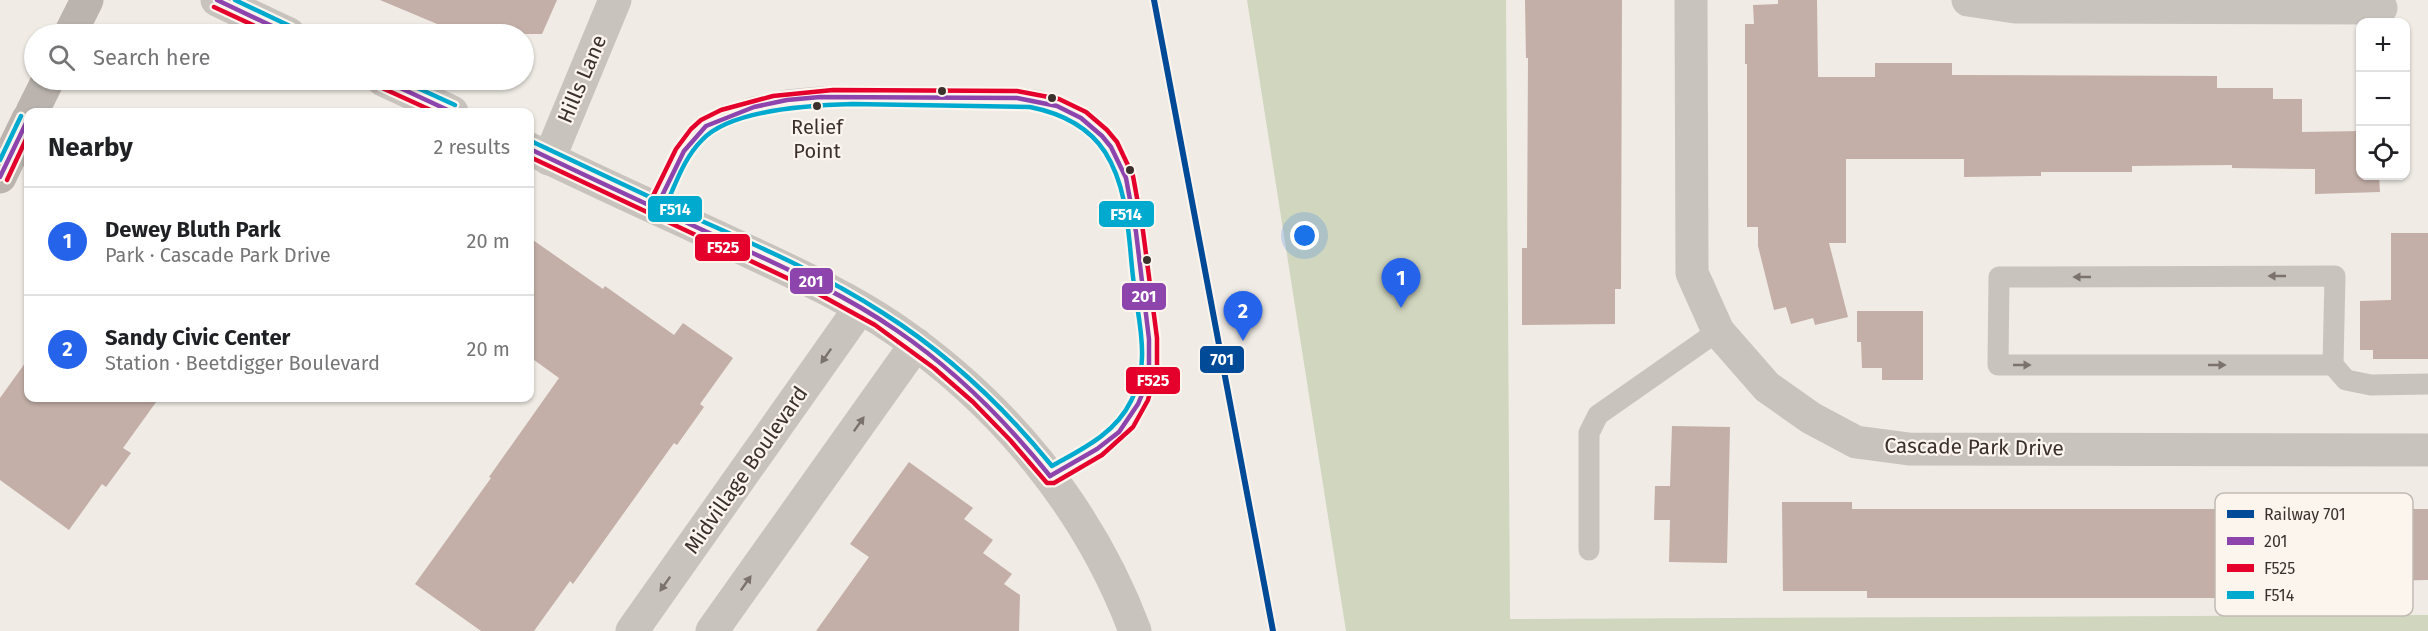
<!DOCTYPE html>
<html lang="en">
<head>
<meta charset="utf-8">
<style>
	body { margin:0; font-family:"Fira Sans",sans-serif; background:#f2f2f2; color:#202124 }
	.controls { position:absolute; right:18px; top:18px; display:grid; overflow:hidden; border-radius:12px; box-shadow:0 2px 4px #0004 }
	.controls button { width:54px; height:54px; display:grid; place-items:center; padding:0; border:0; border-bottom:2px solid #e0e0e0; background:#fff; color:#202124; font:30px sans-serif }
	.you { position:absolute; left:1305px; top:236px; width:21px; height:21px; margin:-15px; border:4px solid #fff; border-radius:50%; background:#1a73e8; box-shadow:0 0 0 9px #1a73e833 }
	.badge { display:grid; place-items:center; width:39px; height:39px; border-radius:50%; background:#2563eb; color:#fff; font-size:20px; font-weight:700 }
	.pin { position:absolute; translate:-50% -50px; filter:drop-shadow(0 2px 3px #0008) }
	.pin::after { content:''; position:absolute; top:32px; width:21px; height:18px; background:inherit; clip-path:polygon(0 0,100% 0,50% 100%) }
	.list { margin:0; padding:0; list-style:none }
	h2 { display:flex; justify-content:space-between; align-items:center; height:78px; margin:0; padding:0 24px; font-size:26px }
	h2 small { font-size:20px; font-weight:400; color:#757577 }
	.list li { display:grid; grid-template-columns:39px 1fr auto; gap:18px; align-items:center; box-sizing:border-box; height:108px; padding:0 24px; border-top:2px solid #e0e0e0 }
	.list b { display:block; font-size:22px; white-space:nowrap }
	.list p { margin:0; font-size:20px; white-space:nowrap; color:#757577 }
	.list em { font-size:20px; font-style:normal; color:#757577 }
	.icon { flex:none; width:33px; height:33px; fill:none; stroke:currentColor; stroke-width:2; stroke-linecap:round; stroke-linejoin:round }
	.map { position:relative; flex:none; width:2428px; height:631px; overflow:hidden }
	.search { position:absolute; background:#fff; box-shadow:0 2px 4px #0004; left:24px; top:24px; width:510px; height:66px; display:flex; align-items:center; gap:15px; box-sizing:border-box; padding:0 21px; border-radius:33px; color:#757577; font-size:22px }
	.panel { position:absolute; background:#fff; box-shadow:0 2px 4px #0004; left:24px; top:108px; width:510px; height:294px; border-radius:12px }
	.map>svg:first-child { display:block }
</style>
</head>
<body>
<div class="map">
<svg width="2428" height="631" viewBox="0 0 2428 631">
	<rect width="100%" height="100%" fill="#f0ebe5"/>
	<polygon fill="#d1d6bf" points="1247,0 1506,0 1510,619 2428,615 2428,631 1346,631"/>
	<g fill="#c3afa7">
		<polygon points="380,0 557,0 542,34 461,34"/>
		<polygon points="1525,0 1622,0 1621,289 1615,289 1615,324 1522,325 1522,248 1527,248 1528,58 1526,58"/>
		<polygon points="1778,0 1817,0 1818,77 1875,77 1875,63 1952,63 1952,75 2217,76 2217,88 2273,88 2273,99 2302,99 2302,132 2361,131 2361,176 2379,176 2380,192 2315,194 2315,169 2232,168 2232,165 2132,166 2132,172 2041,172 2041,176 1964,177 1964,159 1846,159 1846,243 1829,243 1848,317 1815,325 1813,318 1791,324 1786,307 1774,310 1758,246 1758,227 1747,227 1747,64 1745,64 1745,24 1754,24 1753,5 1778,4"/>
		<polygon points="2391,233 2428,233 2428,359 2373,359 2373,350 2360,350 2360,301 2391,300"/>
		<polygon points="530,238 603,289 605,286 674,335 683,323 733,358 700,404 704,407 677,445 674,443 573,584 570,581 534,631 481,631 415,584 491,478 489,477 559,378 530,357"/>
		<polygon points="1857,311 1923,311 1923,380 1882,380 1882,368 1862,368 1861,342 1857,342"/>
		<polygon points="28,359 28,398 159,398 123,448 131,453 106,487 102,484 69,530 0,480 0,398"/>
		<polygon points="1672,426 1730,427 1727,563 1669,562 1670,520 1654,520 1655,486 1670,486"/>
		<polygon points="909,462 973,508 964,519 993,540 983,553 1012,574 1004,584 1020,595 1019,631 816,631 869,557 850,544"/>
		<polygon points="1782,502 1852,502 1852,509 2428,509 2428,580 2373,581 2373,598 1867,598 1867,591 1783,591"/>
	</g>
	<g fill="none" stroke-linecap="round" stroke-linejoin="round">
		<g stroke="#c9c3be" stroke-width="21">
			<path d="M656,208L684,151L694,138L706,126L717,120L754,107L787,100L820,97L1017,98C1054,101 1089,115 1111,147C1136,183 1136,242 1141,284C1145,308 1150,333 1150,357C1149,376 1144,394 1135,410C1118,443 1080,458 1050,476"/>
			<polyline points="2333,365 1998,365 1999,277 2335,276 2333,365 2346,380 2371,385 2428,384"/>
			<polyline points="1589,550 1589,433 1598,415 1718,331"/>
		</g>
		<g stroke="#c9c3be" stroke-width="33">
			<polyline points="217,0 289,34"/>
			<polyline points="1691,0 1692,273 1718,331 1767,387 1811,418 1856,442 1909,449 2428,450"/>
			<polyline points="1968,0 2015,7 2381,8"/>
			<polyline points="383,80 452,112"/>
			<path d="M530,149C603,185 678,218 752,253C801,276 851,299 896,330C1003,404 1089,508 1135,631"/>
			<polyline points="549,159 615,0"/>
			<polyline points="632,631 860,308"/>
			<polyline points="712,631 916,344"/>
		</g>
		<g stroke="#bab3ae" stroke-width="33">
			<polyline points="70,34 87,0"/>
			<polyline points="32,112 48,80"/>
			<polyline points="0,177 28,119"/>
		</g>
		<defs>
			<g id="bus-1">
				<polyline points="217,0 289,34"/>
				<polyline points="383,80 452,112"/>
				<path d="M530,149C601,183 672,216 744,249C796,273 848,297 896,330C955,370 1005,420 1050,476"/>
				<polyline points="0,177 28,119"/>
				<polyline points="656,208 684,151 706,126 754,107 787,100 820,97 1017,98 1057,106 1081,118 1102,136 1111,147 1126,178 1136,232 1149,339 1149,364 1146,385 1138,404 1119,432 1097,449 1050,476"/>
			</g>
			<g id="bus-2">
				<polyline points="214,7 272,34"/>
				<polyline points="380,87 435,112"/>
				<polyline points="530,157 804,286 875,325 934,368 973,402 1010,440 1047,483 1054,483 1102,455 1133,427 1148,400 1157,365 1157,338 1143,231 1133,176 1117,142 1107,130 1086,112 1059,99 1017,91 833,90 773,96 721,110 701,120 691,129 676,149 652,198"/>
				<polyline points="7,180 28,135"/>
			</g>
			<g id="bus-3">
				<polyline points="235,0 292,27"/>
				<polyline points="400,80 455,105"/>
				<path d="M853,104L1030,107C1060,113 1088,126 1105,152C1130,191 1128,241 1134,285C1137,309 1143,333 1142,357C1142,372 1138,388 1131,401C1115,434 1082,449 1052,466C1004,407 948,354 883,313C815,269 739,238 666,205C676,183 684,158 702,140C731,109 812,105 853,104Z"/>
				<polyline points="533,142 652,198"/>
				<polyline points="0,160 21,116"/>
			</g>
		</defs>
		<use href="#bus-1" stroke="#fbf5ee" stroke-width="9"/>
		<use href="#bus-2" stroke="#fbf5ee" stroke-width="9"/>
		<use href="#bus-3" stroke="#fbf5ee" stroke-width="9"/>
		<use href="#bus-1" stroke="#8e44ad" stroke-width="4.5"/>
		<use href="#bus-2" stroke="#e4002b" stroke-width="4.5"/>
		<use href="#bus-3" stroke="#00a9ce" stroke-width="4.5"/>
		<defs>
			<polyline id="rail-1" points="1154,0 1273,631"/>
		</defs>
		<use href="#rail-1" stroke="#fbf5ee" stroke-width="10"/>
		<use href="#rail-1" stroke="#004a97" stroke-width="6"/>
	</g>
	<defs><path id="oneway-solid" d="M-6-.8H1V-3.2L6.5 0L1 3.2V.8H-6Z" transform="scale(1.5)"/></defs>
	<g fill="#7b726d">
		<use href="#oneway-solid" transform="translate(2277 276) rotate(180)"/>
		<use href="#oneway-solid" transform="translate(2082 277) rotate(180)"/>
		<use href="#oneway-solid" transform="translate(826 356) rotate(125)"/>
		<use href="#oneway-solid" transform="translate(2022 365)"/>
		<use href="#oneway-solid" transform="translate(2217 365)"/>
		<use href="#oneway-solid" transform="translate(859 424) rotate(-55)"/>
		<use href="#oneway-solid" transform="translate(746 583) rotate(-55)"/>
		<use href="#oneway-solid" transform="translate(665 584) rotate(125)"/>
	</g>
	<g fill="#3b302b" stroke="#fbf5ee" stroke-width="2">
		<circle cx="942" cy="91" r="5"/>
		<circle cx="1052" cy="98" r="5"/>
		<circle cx="817" cy="106" r="5"/>
		<circle cx="1130" cy="170" r="5"/>
		<circle cx="1147" cy="260" r="5"/>
	</g>
	<g text-anchor="middle" stroke-width="4.5" stroke-linejoin="round" paint-order="stroke">
		<g font-size="20" fill="#3b302b" stroke="#fbf5ee">
			<text x="817" y="134">Relief<tspan x="817" dy="24">Point</tspan></text>
		</g>
		<g font-size="21" fill="#3b302b" stroke="#fbf5ee">
			<text transform="translate(582 79) rotate(-67)" y="7">Hills Lane</text>
			<text transform="translate(1974 447) rotate(1)" y="7">Cascade Park Drive</text>
			<text transform="translate(746 470) rotate(-55)" y="7">Midvillage Boulevard</text>
		</g>
	</g>
	<rect x="2215" y="493" width="198" height="123" rx="9" fill="#fbf5ee" stroke="#c1bab4" stroke-width="1.5"/>
	<rect x="2227" y="510" width="27" height="8" fill="#004a97"/>
	<rect x="2227" y="537" width="27" height="8" fill="#8e44ad"/>
	<rect x="2227" y="564" width="27" height="8" fill="#e4002b"/>
	<rect x="2227" y="591" width="27" height="8" fill="#00a9ce"/>
	<g font-size="16" fill="#3b302b">
		<text x="2264" y="520">Railway 701</text>
		<text x="2264" y="547">201</text>
		<text x="2264" y="574">F525</text>
		<text x="2264" y="601">F514</text>
	</g>
	<g stroke="#fbf5ee" stroke-width="2">
		<rect x="647" y="195" width="56" height="28" rx="6" fill="#00a9ce"/>
		<rect x="1098" y="200" width="57" height="28" rx="6" fill="#00a9ce"/>
		<rect x="694" y="233" width="57" height="29" rx="6" fill="#e4002b"/>
		<rect x="789" y="267" width="45" height="28" rx="6" fill="#8e44ad"/>
		<rect x="1121" y="282" width="46" height="29" rx="6" fill="#8e44ad"/>
		<rect x="1199" y="345" width="46" height="29" rx="6" fill="#004a97"/>
		<rect x="1125" y="366" width="56" height="29" rx="6" fill="#e4002b"/>
	</g>
	<g font-size="16" text-anchor="middle" font-weight="bold" fill="#fff">
		<text x="675" y="215">F514</text>
		<text x="1126" y="220">F514</text>
		<text x="723" y="253">F525</text>
		<text x="811" y="287">201</text>
		<text x="1144" y="302">201</text>
		<text x="1222" y="365">701</text>
		<text x="1153" y="386">F525</text>
	</g>
</svg>
<div class="controls">
<button>+</button>
<button>−</button>
<button><svg class="icon" aria-label="locate" viewBox="0 0 24 24"><circle cx="12" cy="12" r="6"/><path d="M12 2v4M12 18v4M2 12h4M18 12h4"/></svg></button>
</div>
<div class="you"></div>
<div class="pin badge" style="left:1401px;top:308px">1</div>
<div class="pin badge" style="left:1243px;top:341px">2</div>
<div class="search"><svg class="icon" aria-label="search" viewBox="0 0 24 24"><circle cx="10" cy="10" r="6"/><path d="M15 15l6 6"/></svg>Search here</div>
<section class="panel">
<h2>Nearby<small>2 results</small></h2>
<ul class="list">
<li><span class="badge">1</span><div><b>Dewey Bluth Park</b><p>Park · Cascade Park Drive</p></div><em>20 m</em></li>
<li><span class="badge">2</span><div><b>Sandy Civic Center</b><p>Station · Beetdigger Boulevard</p></div><em>20 m</em></li>
</ul>
</section>
</div>
</body>
</html>
